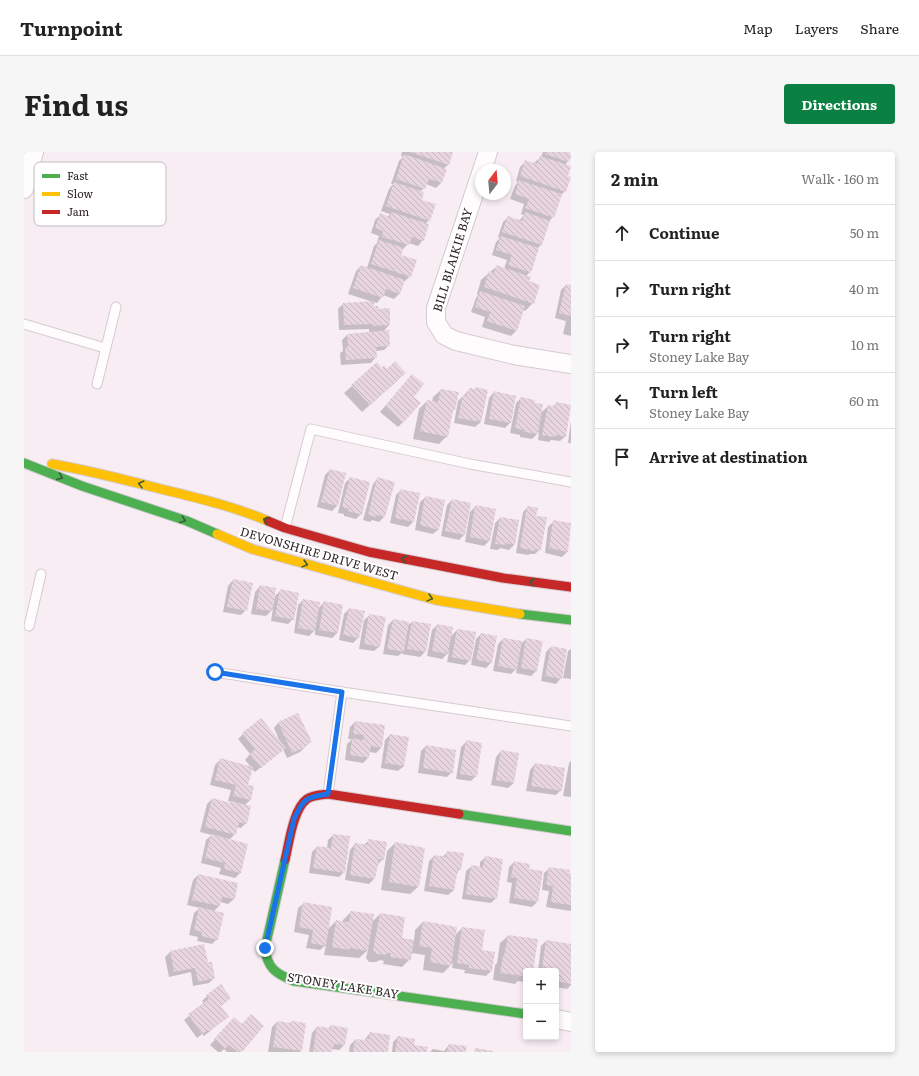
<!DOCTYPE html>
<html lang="en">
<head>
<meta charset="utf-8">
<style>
	body { margin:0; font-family:Literata,serif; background:#f6f6f6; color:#222 }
	.controls { position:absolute; right:12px; bottom:12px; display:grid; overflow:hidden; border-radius:4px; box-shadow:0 2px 6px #0003 }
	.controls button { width:36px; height:36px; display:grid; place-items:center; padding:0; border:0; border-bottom:1px solid #e0e0e0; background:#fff; color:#222; font:20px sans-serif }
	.compass { position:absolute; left:451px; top:12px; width:36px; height:36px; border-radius:50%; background:#fff; box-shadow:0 2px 6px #0003; rotate:16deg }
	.stop { position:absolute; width:12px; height:12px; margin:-9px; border:3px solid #1a73e8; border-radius:50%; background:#fff }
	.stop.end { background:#1a73e8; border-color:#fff; box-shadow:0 1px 4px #0008 }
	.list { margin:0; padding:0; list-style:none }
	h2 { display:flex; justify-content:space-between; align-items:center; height:52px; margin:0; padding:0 16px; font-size:17px }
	h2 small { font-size:13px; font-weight:400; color:#767676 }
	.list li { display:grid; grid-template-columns:26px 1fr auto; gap:12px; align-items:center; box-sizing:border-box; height:56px; padding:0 16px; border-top:1px solid #e0e0e0 }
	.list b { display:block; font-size:15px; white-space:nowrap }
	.list p { margin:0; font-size:13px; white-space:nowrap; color:#767676 }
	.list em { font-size:13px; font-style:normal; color:#767676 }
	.icon { flex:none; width:22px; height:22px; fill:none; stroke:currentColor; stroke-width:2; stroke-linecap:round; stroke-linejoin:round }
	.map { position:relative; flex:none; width:547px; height:900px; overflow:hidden; border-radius:4px }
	header { display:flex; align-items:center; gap:24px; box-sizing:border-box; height:56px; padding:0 20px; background:#fff; border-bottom:1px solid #e0e0e0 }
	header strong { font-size:19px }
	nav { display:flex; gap:22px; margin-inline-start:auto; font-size:14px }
	.intro { display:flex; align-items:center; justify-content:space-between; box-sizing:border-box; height:96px; padding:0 24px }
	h1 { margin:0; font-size:28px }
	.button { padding:10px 18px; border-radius:4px; background:#0b8043; color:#fff; font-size:14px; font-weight:700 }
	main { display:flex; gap:24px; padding:0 24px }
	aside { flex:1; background:#fff; border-radius:4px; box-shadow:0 2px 6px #0003 }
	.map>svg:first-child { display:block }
</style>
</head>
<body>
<header>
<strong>Turnpoint</strong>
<nav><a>Map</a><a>Layers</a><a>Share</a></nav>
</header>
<div class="intro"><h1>Find us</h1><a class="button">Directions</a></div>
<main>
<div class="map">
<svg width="547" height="900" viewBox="0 0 547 900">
	<defs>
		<pattern id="building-back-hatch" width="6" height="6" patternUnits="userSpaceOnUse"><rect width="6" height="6" fill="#e7d4de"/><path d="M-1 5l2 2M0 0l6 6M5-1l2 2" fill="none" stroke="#c6b6be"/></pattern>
	</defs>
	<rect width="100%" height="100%" fill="#f8edf3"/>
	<g fill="#0003">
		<polygon points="378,0 428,0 424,13 419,17 417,31 412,36 402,32 400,36 396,40 397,49 405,68 401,72 399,88 394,94 385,91 378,98 376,104 386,124 381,129 380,129 375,142 370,147 359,143 353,151 349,150 350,155 365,173 359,180 365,193 360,198 352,199 352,205 347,211 317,213 316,201 319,199 318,188 323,183 345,181 345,177 315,178 314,157 319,152 349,150 324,142 332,119 337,114 343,116 350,94 354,90 353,90 355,84 347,81 351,68 356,63 364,65 366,62 357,59 365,37 369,32 367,32 375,9 379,5 377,4"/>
		<polygon points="519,0 547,0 544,9 541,13 543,25 541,39 536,45 529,65 524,70 517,93 513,97 506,120 502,124 509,151 501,159 499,158 492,179 487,184 458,175 461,165 447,160 452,146 454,143 453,142 457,128 472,115 480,117 483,108 468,103 472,90 476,86 474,85 479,70 484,65 495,69 500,63 497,62 500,52 486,47 491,34 494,30 492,29 496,15 502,9 510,12 511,10 517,5"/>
		<polygon points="542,133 547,134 547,184 539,182 542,169 531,166 537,138"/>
		<polygon points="388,223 388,245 379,270 374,275 356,260"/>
		<polygon points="373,229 338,260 320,241 328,234"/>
		<polygon points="417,238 430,258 428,260 423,284 415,292 389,287 395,257 403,249 408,250 409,245"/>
		<polygon points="444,239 463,239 457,270 451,275 430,271 434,249"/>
		<polygon points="470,240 491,244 486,271 481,276 460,272 465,246"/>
		<polygon points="497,246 510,252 517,261 524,254 529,255 533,251 542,284 536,289 527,288 525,290 514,288 515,280 508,287 496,285 496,283 486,281 492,251"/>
		<polygon points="547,269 547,291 544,291"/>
		<polygon points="306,318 321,322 313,354 308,359 293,355 301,323"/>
		<polygon points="326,326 337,362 332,367 320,364 320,362 314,361 321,331"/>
		<polygon points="354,326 360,365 355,370 348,368 346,370 339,368 349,332"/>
		<polygon points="377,338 389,370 384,375 366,371 372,343"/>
		<polygon points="402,345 415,377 409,382 391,378 396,350"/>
		<polygon points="428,348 440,383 435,388 417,384 423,353"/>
		<polygon points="452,354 466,388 460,394 441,390 446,360"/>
		<polygon points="504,355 511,364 516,397 511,402 506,402 504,403 492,401 499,360"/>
		<polygon points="476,366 490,393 485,398 476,396 474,398 466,397 471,371"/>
		<polygon points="529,370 543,400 538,405 521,401 524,375"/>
		<polygon points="209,428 222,458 217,463 199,460 204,434"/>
		<polygon points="236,434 247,455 249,455 251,444 257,438 269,467 264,472 247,469 249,457 242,464 227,462 231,440"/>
		<polygon points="279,448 294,457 300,450 313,481 308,486 291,483 291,478 285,484 270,481 274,453"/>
		<polygon points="325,457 334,486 329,491 315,488 320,462"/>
		<polygon points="346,463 356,494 350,499 335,497 340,468"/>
		<polygon points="369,468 383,474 388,470 401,500 396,505 378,502 379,500 374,504 359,502 364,473"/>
		<polygon points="413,473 426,485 433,478 446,508 441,513 423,510 425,500 418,507 403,504 408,478"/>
		<polygon points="457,482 472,485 467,511 462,516 447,513 452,487"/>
		<polygon points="479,487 496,493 502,487 517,490 512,519 507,524 492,521 493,516 487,522 469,519 474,492"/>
		<polygon points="527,495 537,526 532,532 517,529 522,500"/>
		<polygon points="547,497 547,527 539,526 544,499"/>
		<polygon points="255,570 286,590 276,600 263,606 259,597 231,620 227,616 223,634 226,648 221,653 222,671 217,676 213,675 211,682 205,688 223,692 216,721 211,726 195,722 197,716 177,711 182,688 188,683 176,680 183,652 188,647 206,652 208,650 204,649 207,638 186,633 191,613 196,608 227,615 221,608 226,602 214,587 219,582 256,590 250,576"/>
		<polygon points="331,570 357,596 352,601 345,600 344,606 339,611 321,608 323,592 328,587 324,587 326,575"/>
		<polygon points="366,583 380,614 374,619 357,616 361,588"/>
		<polygon points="442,590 452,624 447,629 432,627 437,595"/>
		<polygon points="402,594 428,620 423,625 394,621 397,599"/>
		<polygon points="477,599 490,631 484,636 467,633 472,605"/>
		<polygon points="547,609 547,645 539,644 545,611"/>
		<polygon points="511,612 537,638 532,643 502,639 506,618"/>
		<polygon points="309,683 320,720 315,725 285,721 288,700 293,695 303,696 304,688"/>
		<polygon points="345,688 359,707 354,712 350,727 345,732 321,728 326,698 331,692 339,694"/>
		<polygon points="371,691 394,735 386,742 357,738 363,699"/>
		<polygon points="424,700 436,717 432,722 430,738 424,743 400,739 405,709 410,704 418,705"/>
		<polygon points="462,705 472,746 467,751 438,747 442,719 448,714 456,715 456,710"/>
		<polygon points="490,710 504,717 513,750 508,755 485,751 488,731 483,730 485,715"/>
		<polygon points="526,716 547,722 547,758 546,759 522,755 525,739 518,738 520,721"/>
		<polygon points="174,723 213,732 210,747 204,752 196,750 195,754 190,759 193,787 188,792 173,789 174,785 165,783 170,761 176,756 163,753 169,728"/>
		<polygon points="280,751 304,777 312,769 319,770 319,768 327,760 347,771 356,762 376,787 390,789 391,778 399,770 431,783 438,776 457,799 470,801 467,819 462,824 440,821 441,818 428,816 429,811 419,821 399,818 401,803 387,801 386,807 378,815 359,812 360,809 356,808 352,810 345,810 342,806 344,798 335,806 300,803 302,793 296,798 282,796 285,783 270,780 274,756"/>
		<polygon points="484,784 508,819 502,819 502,828 500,830 494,829 491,832 469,828 471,813 473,811 476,791"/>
		<polygon points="522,789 547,793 547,833 543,837 532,835 532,819 514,819 517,794"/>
		<polygon points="146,800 183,812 190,826 185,831 169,834 167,820 145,825 141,805"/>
		<polygon points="183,844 206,846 196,855 203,865 180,884 178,882 173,886 160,868 180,852 178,849"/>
		<polygon points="253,870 265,872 267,870 277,899 276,900 244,900 248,875"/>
		<polygon points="205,872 216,900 203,900 200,897 197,900 194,900 186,893"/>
		<polygon points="306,874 320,893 315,898 308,897 307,900 285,900 288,881 293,875 304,877"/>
		<polygon points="346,881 363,900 325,900 326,893 331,888 341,889 341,887"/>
		<polygon points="374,885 389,893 402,900 368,900 369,890"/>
		<polygon points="425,893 441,900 406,900 409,897 420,899"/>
	</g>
	<g fill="url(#building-back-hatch)">
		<polygon points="386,0 429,0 425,13"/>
		<polygon points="522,0 547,0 547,5 545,10 521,2"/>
		<polygon points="380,2 423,17 418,31 405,27 401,37 372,27"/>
		<polygon points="516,4 547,14 544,24 547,25 542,40 496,24 501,8 513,12"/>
		<polygon points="495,28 538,42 530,66 501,56 505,47 491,42"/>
		<polygon points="370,30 400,40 398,48 412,52 406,69 362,54"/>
		<polygon points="367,60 405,72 400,89 388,85 385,93 358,85 359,79 351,76 356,61 366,65"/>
		<polygon points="501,60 526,69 518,93 478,80 484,64 498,69"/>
		<polygon points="477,84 515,96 507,121 484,113 488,103 472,98"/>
		<polygon points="355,88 380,96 377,103 393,108 387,125 347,112"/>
		<polygon points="337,113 381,128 376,142 362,137 359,146 329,136"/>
		<polygon points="472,113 507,125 505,129 516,133 510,152 460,135 465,119 470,121"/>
		<polygon points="542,132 547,133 547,164 535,161"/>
		<polygon points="456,139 501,154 493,179 463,169 466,160 451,155"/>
		<polygon points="350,149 350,154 354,154 354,157 366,156 366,173 349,174 349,172 320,173 319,151"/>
		<polygon points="365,178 366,194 352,195 353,206 322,208 321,195 324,195 323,182"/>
		<polygon points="371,209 382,221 346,253 327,233 353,210 358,216 360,213 363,217"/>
		<polygon points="388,222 400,232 390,245 397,251 379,271 361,254"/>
		<polygon points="452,235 464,238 457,270 434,266 439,243 442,244 444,238 446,236 451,237"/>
		<polygon points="417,237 435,240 431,258 429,258 424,285 396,279 403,248 414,250"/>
		<polygon points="470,239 492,244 487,271 465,267"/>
		<polygon points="497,245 511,248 511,251 519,252 514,282 500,280 500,278 491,276"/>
		<polygon points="532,250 547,253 542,285 532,283 531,285 518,283 524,253 532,254"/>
		<polygon points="306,317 322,321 314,354 297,350"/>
		<polygon points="326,325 346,330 338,363 324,359 325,357 318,355"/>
		<polygon points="353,325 371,330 361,365 352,363 352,365 344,363"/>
		<polygon points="376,337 396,341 390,370 371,366"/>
		<polygon points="401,344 421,348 415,378 396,373"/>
		<polygon points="428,347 447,351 441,383 421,379"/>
		<polygon points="451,353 472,357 466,389 446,385"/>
		<polygon points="503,354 514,356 512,364 523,365 517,398 511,397 511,399 496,396"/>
		<polygon points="476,365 495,368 491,393 481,391 481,393 471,392"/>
		<polygon points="529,368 547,371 544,400 525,396"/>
		<polygon points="209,427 229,431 223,459 203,455"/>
		<polygon points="236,433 252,436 248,459 232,457"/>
		<polygon points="256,437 275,441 270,468 251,464"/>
		<polygon points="279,447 296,450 291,479 274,476"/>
		<polygon points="300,449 319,453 314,481 295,478"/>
		<polygon points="325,456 341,459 335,486 319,483"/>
		<polygon points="345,462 362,465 356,495 340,492"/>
		<polygon points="369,467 385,470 380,500 363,497"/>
		<polygon points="388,469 407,472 402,500 383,497"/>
		<polygon points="413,472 429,475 424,502 408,499"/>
		<polygon points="433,477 452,480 447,509 428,505"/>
		<polygon points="457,481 473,484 468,511 452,508"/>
		<polygon points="479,486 498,489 493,518 474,514"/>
		<polygon points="502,486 519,489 513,519 497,516"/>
		<polygon points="527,494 543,497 538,527 521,524"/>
		<polygon points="274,561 288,590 281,593 282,595 268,601 254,570"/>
		<polygon points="237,566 262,596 237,616 226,602 231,597 218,581"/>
		<polygon points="331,569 361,573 358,596 347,594 345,606 326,603 328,586 339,588 340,583 329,582"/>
		<polygon points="366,582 385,585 380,614 361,611"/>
		<polygon points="442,588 458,591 453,625 436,622"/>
		<polygon points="402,593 432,598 429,621 399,616"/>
		<polygon points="477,598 495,601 490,631 472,628"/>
		<polygon points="196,606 229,615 224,633 230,634 227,648 209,644 212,633 191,628"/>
		<polygon points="511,611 541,616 538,639 507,634"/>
		<polygon points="188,646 207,651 208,649 227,654 223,672 215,670 212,683 181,675"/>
		<polygon points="187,682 224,692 217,721 200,717 201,711 181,706"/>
		<polygon points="309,682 326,684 321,721 289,716 293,694 307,696"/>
		<polygon points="344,687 363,690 360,708 355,707 351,727 326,723 331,691 343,693"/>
		<polygon points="371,690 401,696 395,735 365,730"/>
		<polygon points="423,699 440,701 437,718 434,717 430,738 405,734 410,703 422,705"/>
		<polygon points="461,704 479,707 473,747 442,742 447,713 459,715"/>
		<polygon points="490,709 506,712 505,717 519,719 514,750 490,746 493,726 487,725"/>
		<polygon points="525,715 546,718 545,721 547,721 547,753 527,750 529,734 522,733"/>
		<polygon points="174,722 214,731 211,747 198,745 196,754 168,748"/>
		<polygon points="279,750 308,755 302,794 287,791 289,778 275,775"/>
		<polygon points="175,755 200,761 194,788 177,784 178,780 170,778"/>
		<polygon points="327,759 350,762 344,799 326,796 325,798 308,795 312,768 325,770"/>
		<polygon points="356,761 381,765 378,786 390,788 387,808 366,805 367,801 364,801 361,803 353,802 349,798"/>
		<polygon points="399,769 433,775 427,814 406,810 408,796 395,794"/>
		<polygon points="438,775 461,778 458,798 471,800 468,819 445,816 445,813 433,811"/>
		<polygon points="484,783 514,787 509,819 502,819 500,824 476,821 479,804 480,804"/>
		<polygon points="522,788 547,792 547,832 532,829 531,817 518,815"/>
		<polygon points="180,792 184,810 188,810 191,826 174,830 171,816 150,820 146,799"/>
		<polygon points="197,832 207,846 197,854 205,865 185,879 184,878 178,882 164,862 185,847 182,843"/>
		<polygon points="227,862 240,874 218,900 214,900 205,893 201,897 190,887 210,865 218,872"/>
		<polygon points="253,869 266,871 267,869 282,871 278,899 249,895"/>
		<polygon points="306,873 324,876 321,893 310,892 308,900 289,900 293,874 306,876"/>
		<polygon points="346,880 366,883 364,900 329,900 331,887 341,888 342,886 345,887"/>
		<polygon points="374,884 391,887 390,893 404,895 403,900 371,900"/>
		<polygon points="425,892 443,894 442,900 423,900"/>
		<polygon points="451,896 469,899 469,900 450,900"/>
	</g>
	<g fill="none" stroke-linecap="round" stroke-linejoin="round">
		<defs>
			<g id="lane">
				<polyline points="0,172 81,196"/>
				<polyline points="73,232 92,155"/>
				<polyline points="261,376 287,277 446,312 547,330"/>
				<polyline points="5,474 17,422"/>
				<polyline points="191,520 318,540 547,574"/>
				<polyline points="304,642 318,540"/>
			</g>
			<g id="street">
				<polyline points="458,18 464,0"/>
				<polyline points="457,21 412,156 412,170 420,183 432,189 490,203 547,212"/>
				<polyline points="0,37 10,0"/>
				<polyline points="532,867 547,870"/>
			</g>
			<g id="fast">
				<polyline points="0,311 58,334 163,369 193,382"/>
				<polyline points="496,462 547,468"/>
				<polyline points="435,662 547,679"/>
				<path d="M261,708L241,796C243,816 252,822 270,829L502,862"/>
			</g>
			<g id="slow">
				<path d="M28,312C63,318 98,327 133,336C170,345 209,354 244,369"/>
				<polyline points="193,382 228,397 412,448 496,462"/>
			</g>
			<g id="jam">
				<polyline points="244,369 261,376 345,400 479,426 547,435"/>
				<path d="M261,708C265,692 269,657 283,647C289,643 297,643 304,642L435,662"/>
			</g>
		</defs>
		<use href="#lane" stroke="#d5cbd1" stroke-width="11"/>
		<use href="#street" stroke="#d5cbd1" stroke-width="20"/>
		<use href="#fast" stroke="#d5cbd1" stroke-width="11"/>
		<use href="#slow" stroke="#d5cbd1" stroke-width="11"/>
		<use href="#jam" stroke="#d5cbd1" stroke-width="11"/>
		<use href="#lane" stroke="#fefcfd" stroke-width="9"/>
		<use href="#street" stroke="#fefcfd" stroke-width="18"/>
		<use href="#fast" stroke="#4caf50" stroke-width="9"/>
		<use href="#slow" stroke="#ffc107" stroke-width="9"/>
		<use href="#jam" stroke="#c62828" stroke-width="9"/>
	</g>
	<defs><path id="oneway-chevron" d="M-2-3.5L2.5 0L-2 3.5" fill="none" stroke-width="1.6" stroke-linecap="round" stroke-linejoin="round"/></defs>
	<g stroke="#3a5c39">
		<use href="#oneway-chevron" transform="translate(36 325) rotate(22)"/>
		<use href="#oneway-chevron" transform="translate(117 332) rotate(-166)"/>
		<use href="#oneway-chevron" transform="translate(159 368) rotate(20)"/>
		<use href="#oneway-chevron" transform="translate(242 368) rotate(-158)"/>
		<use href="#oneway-chevron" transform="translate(380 407) rotate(-169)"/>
		<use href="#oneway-chevron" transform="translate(281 412) rotate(15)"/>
		<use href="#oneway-chevron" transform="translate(508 430) rotate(-173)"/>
		<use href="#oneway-chevron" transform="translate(406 446) rotate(15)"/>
	</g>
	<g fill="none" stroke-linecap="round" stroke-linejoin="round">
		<path stroke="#1a73e8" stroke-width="5" d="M191,520L318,540L304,642C282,645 280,646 270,667L241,796"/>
	</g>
	<g text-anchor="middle" stroke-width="4" stroke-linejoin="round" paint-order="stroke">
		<g font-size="12" fill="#2e2429" stroke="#fff">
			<text transform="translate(429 108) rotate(-73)" y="4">BILL BLAIKIE BAY</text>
			<text transform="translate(295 402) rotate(16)" y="4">DEVONSHIRE DRIVE WEST</text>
			<text transform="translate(319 834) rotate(9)" y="4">STONEY LAKE BAY</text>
		</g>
	</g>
	<rect x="10" y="10" width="132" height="64" rx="6" fill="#fff" stroke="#c0bdbf" stroke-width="1"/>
	<rect x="18" y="22" width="18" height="4" fill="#4caf50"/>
	<rect x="18" y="40" width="18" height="4" fill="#ffc107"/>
	<rect x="18" y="58" width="18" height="4" fill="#c62828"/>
	<g font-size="11" fill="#2e2429">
		<text x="43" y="28">Fast</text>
		<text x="43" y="46">Slow</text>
		<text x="43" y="64">Jam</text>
	</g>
</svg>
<div class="controls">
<button>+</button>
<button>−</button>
</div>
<svg class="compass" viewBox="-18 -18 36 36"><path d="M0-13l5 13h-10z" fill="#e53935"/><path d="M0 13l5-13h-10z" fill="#767676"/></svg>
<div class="stop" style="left:191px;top:520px"></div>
<div class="stop end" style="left:241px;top:796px"></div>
</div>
<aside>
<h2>2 min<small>Walk · 160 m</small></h2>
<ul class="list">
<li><svg class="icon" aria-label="ahead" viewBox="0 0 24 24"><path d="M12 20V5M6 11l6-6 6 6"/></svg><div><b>Continue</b></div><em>50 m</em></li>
<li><svg class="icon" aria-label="right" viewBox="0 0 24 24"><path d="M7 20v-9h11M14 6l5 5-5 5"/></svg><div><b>Turn right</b></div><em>40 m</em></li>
<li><svg class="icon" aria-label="right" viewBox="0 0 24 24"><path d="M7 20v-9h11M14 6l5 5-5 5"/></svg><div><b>Turn right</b><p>Stoney Lake Bay</p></div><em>10 m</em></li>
<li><svg class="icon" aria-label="left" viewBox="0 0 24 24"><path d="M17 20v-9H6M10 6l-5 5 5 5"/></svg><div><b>Turn left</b><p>Stoney Lake Bay</p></div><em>60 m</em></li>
<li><svg class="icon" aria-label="arrive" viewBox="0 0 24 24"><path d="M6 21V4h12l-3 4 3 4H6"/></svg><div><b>Arrive at destination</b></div></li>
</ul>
</aside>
</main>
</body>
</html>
